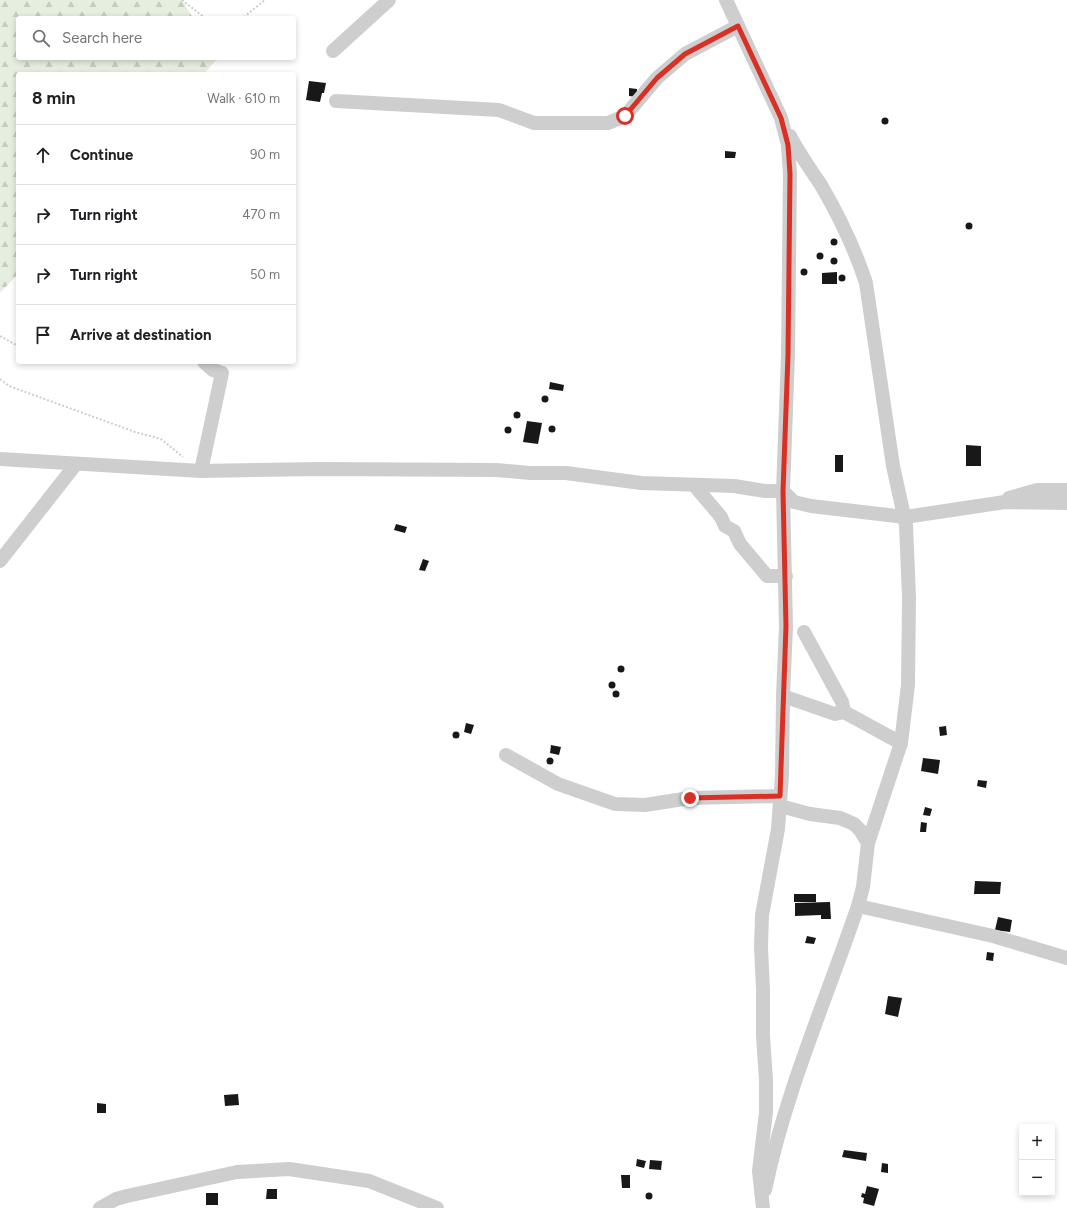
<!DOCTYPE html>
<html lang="en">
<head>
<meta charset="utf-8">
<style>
	body { margin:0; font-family:Figtree,sans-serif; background:#f6f6f6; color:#202124 }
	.controls { position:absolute; right:12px; bottom:12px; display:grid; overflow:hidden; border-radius:4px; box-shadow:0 2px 6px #0003 }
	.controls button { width:36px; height:36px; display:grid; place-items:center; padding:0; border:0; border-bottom:1px solid #e0e0e0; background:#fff; color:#202124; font:20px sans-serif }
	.stop { position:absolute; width:12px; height:12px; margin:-9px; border:3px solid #d93025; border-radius:50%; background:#fff }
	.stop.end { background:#d93025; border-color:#fff; box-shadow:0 1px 4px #0008 }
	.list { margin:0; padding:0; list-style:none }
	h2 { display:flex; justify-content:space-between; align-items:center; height:52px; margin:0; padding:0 16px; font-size:17px }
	h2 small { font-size:13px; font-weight:400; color:#757577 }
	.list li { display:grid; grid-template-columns:26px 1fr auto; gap:12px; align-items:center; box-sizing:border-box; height:60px; padding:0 16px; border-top:1px solid #e0e0e0 }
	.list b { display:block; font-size:15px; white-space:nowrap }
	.list em { font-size:13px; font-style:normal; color:#757577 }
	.icon { flex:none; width:22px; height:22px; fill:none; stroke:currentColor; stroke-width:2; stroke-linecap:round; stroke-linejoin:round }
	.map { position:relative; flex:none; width:1067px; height:1208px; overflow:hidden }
	.search { position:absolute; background:#fff; box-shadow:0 2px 6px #0003; left:16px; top:16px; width:280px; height:44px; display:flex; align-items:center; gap:10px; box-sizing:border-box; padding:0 14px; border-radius:4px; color:#757577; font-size:15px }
	.panel { position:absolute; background:#fff; box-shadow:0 2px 6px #0003; left:16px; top:72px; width:280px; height:292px; border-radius:4px }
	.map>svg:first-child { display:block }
</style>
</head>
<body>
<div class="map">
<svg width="1067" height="1208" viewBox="0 0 1067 1208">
	<defs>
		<pattern id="forest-firs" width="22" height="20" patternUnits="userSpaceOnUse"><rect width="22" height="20" fill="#e5eedf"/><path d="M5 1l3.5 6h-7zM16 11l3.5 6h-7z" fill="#c5cdc0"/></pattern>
	</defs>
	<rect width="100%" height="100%" fill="#fff"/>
	<polygon fill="url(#forest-firs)" points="0,0 182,0 193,18 18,18 18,58 218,58 204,74 18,74 18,274 0,293"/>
	<g fill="#181818">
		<polygon points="309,81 326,83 324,93 322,93 320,102 306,100"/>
		<polygon points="629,88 637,89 637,97 629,96"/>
		<circle cx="885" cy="121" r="3.5"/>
		<polygon points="725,151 736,152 735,158 725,158"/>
		<circle cx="969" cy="226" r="3.5"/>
		<circle cx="834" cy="242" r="3.5"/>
		<circle cx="820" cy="256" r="3.5"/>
		<circle cx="834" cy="261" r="3.5"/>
		<circle cx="804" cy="272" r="3.5"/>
		<polygon points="837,272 837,284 822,284 822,273"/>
		<circle cx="842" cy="278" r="3.5"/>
		<polygon points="550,382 564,385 563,391 549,389"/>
		<circle cx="545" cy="399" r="3.5"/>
		<circle cx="517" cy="415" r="3.5"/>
		<polygon points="527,421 542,423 538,444 523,442"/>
		<circle cx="552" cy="429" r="3.5"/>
		<circle cx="508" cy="430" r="3.5"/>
		<polygon points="966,445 981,446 981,466 966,466"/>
		<rect x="835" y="455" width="8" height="17"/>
		<polygon points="396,524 407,527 405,533 394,530"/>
		<polygon points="423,559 429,561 425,571 419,570"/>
		<circle cx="621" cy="669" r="3.5"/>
		<circle cx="612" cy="685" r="3.5"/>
		<circle cx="616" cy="694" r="3.5"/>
		<polygon points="466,723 474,725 471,734 464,732"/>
		<polygon points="946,726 947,735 940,736 939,727"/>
		<circle cx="456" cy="735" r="3.5"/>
		<polygon points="551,745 561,747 559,755 550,753"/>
		<circle cx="550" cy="761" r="3.5"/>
		<polygon points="923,758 940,760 938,774 921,771"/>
		<polygon points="978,780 987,781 986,788 977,786"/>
		<polygon points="925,807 932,809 930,816 923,815"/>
		<polygon points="921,822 927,823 926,832 920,832"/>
		<polygon points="975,881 1001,882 1000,894 974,894"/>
		<rect x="794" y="894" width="22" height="8"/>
		<polygon points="830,902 831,919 821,919 821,915 795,916 795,903"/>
		<polygon points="998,917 1012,920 1010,932 995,930"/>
		<polygon points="807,936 816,938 814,944 805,943"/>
		<polygon points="987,952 994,953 993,961 986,960"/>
		<polygon points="888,996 902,998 898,1017 885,1014"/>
		<polygon points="238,1094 239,1105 225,1106 224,1095"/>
		<polygon points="97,1103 106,1104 106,1113 97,1113"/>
		<polygon points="844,1150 867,1153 866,1161 842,1157"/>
		<polygon points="637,1159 646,1161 644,1168 636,1166"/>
		<polygon points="650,1160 662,1161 661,1170 649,1169"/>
		<polygon points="882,1163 888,1164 888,1173 881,1172"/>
		<polygon points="621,1175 630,1175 630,1188 622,1188"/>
		<polygon points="867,1186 879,1189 874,1206 863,1203 864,1198 861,1197 862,1193 865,1194"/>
		<polygon points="267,1189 277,1189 277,1199 266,1199"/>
		<circle cx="649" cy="1196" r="3.5"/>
		<rect x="206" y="1193" width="12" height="12"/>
	</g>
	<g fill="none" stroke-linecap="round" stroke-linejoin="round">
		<g stroke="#cecece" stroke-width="2" stroke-dasharray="2 2" stroke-linecap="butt">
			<polyline points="182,0 205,18 244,17 265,0"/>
			<polyline points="0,336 18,346"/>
			<polyline points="0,379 9,386 135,432 161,439 183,457"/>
		</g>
		<g stroke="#cecece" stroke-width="14">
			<polyline points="726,0 781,118 788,145 790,174 788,355 783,491 786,627 783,696 782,775 778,829 762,915 761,947 763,990 763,1036 766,1080 766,1112 759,1171 763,1208"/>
			<polyline points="333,51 389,0"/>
			<polyline points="336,101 499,110 534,123 608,123 625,116 657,78 685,54 738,26"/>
			<polyline points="0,459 201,471 320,469 496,470 530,473 566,473 641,483 734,486 765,491 783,491 794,502 811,506 905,517 1005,502 1067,503"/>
			<polyline points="201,471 222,373 213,370 204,362"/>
			<polyline points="694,485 721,517 725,526 734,531 740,544 767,576 786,576"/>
			<polyline points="1009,498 1037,490 1067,490"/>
			<polyline points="0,561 76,464"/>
			<polyline points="804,632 842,702 844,712"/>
			<polyline points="783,696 835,714 844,712 901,743"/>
			<polyline points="506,755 558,784 615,804 645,805 690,798 780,796"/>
			<polyline points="780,806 810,814 840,818 854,824 860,830 868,843"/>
			<polyline points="858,906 993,936 1067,958"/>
			<path d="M765,1190C785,1093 826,1000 858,906L863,887L868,843L901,743L908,685L909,597L906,525L893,466L866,283C855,249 839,216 821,185C810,169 799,153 790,136"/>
			<polyline points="100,1208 116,1199 127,1196 237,1172 289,1169 369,1181 437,1208"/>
		</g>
	</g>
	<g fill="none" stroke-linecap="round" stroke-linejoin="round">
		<polyline stroke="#d93025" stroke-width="5" points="625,116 657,78 685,54 738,26 781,118 788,145 790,174 788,355 783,491 786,626 780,796 690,798"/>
	</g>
</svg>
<div class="controls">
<button>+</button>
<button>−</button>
</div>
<div class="stop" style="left:625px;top:116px"></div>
<div class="stop end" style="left:690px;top:798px"></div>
<div class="search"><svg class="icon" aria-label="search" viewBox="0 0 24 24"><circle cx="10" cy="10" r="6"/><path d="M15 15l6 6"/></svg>Search here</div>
<section class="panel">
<h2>8 min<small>Walk · 610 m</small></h2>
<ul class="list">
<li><svg class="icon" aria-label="ahead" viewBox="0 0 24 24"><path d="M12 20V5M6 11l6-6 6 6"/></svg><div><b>Continue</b></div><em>90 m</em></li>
<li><svg class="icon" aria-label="right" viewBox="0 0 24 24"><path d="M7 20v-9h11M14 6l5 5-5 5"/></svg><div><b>Turn right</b></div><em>470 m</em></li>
<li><svg class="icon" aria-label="right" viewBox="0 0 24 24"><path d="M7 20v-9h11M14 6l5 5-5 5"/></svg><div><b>Turn right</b></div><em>50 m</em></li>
<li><svg class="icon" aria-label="arrive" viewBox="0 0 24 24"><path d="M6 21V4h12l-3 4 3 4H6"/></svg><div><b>Arrive at destination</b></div></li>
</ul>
</section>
</div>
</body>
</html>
